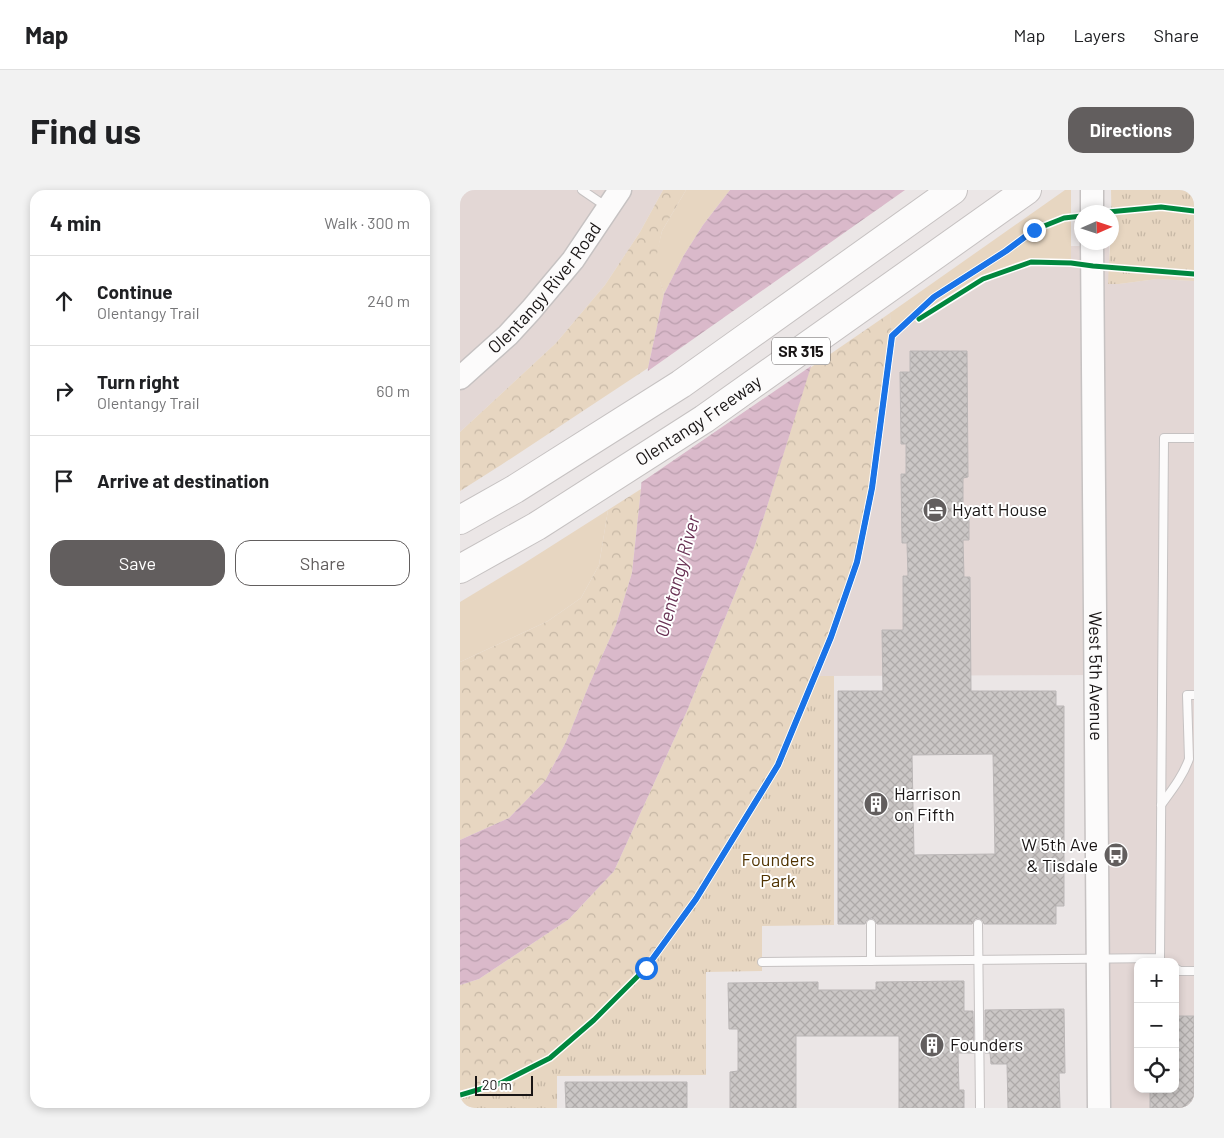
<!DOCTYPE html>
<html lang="en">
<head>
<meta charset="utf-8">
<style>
	body { margin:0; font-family:Barlow,sans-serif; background:#f2f2f2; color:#202124 }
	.controls { position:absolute; right:15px; bottom:15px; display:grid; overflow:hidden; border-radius:10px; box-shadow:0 2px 8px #0003 }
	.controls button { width:45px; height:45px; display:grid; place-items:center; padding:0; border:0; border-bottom:1px solid #e0e0e0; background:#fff; color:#202124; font:25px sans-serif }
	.compass { position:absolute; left:614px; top:15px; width:45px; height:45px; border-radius:50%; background:#fff; box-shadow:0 2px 8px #0003; rotate:87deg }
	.scale { position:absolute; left:15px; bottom:12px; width:58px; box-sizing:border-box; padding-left:5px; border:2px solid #191515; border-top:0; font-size:14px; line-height:18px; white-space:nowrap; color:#191515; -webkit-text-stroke:4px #fff; paint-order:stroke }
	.stop { position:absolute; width:15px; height:15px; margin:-11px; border:4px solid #1a73e8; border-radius:50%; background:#fff }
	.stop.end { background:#1a73e8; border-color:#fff; box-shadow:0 1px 5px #0008 }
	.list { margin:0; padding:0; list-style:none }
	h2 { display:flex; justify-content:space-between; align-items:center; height:65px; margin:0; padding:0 20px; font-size:21px }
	h2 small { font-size:16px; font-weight:400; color:#757577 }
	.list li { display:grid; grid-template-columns:32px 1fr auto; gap:15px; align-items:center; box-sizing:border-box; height:90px; padding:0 20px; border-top:1px solid #e0e0e0 }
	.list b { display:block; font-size:19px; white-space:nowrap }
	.list p { margin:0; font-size:16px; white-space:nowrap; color:#757577 }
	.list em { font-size:16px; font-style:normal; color:#757577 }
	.actions { display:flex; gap:10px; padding:15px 20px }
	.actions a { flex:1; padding:11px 0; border:1px solid #625e5e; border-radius:15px; text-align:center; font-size:18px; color:#625e5e }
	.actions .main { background:#625e5e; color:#fff }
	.icon { flex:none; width:28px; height:28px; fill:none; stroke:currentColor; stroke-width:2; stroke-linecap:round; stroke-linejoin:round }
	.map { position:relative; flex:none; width:734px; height:918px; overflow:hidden; border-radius:15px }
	header { display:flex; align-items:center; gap:30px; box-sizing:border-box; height:70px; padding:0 25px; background:#fff; border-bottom:1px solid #e0e0e0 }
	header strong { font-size:24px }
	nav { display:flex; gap:28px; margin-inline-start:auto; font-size:18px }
	.intro { display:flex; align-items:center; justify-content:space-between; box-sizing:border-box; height:120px; padding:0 30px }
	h1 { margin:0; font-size:35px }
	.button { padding:12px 22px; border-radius:15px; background:#625e5e; color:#fff; font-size:18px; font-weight:700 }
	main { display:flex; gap:30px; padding:0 30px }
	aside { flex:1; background:#fff; border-radius:15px; box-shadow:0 2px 8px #0003 }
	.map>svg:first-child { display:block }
</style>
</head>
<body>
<header>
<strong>Map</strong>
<nav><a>Map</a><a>Layers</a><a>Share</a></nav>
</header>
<div class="intro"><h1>Find us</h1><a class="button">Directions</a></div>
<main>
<aside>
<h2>4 min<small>Walk · 300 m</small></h2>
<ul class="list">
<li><svg class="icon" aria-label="ahead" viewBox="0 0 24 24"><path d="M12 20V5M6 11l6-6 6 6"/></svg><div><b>Continue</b><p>Olentangy Trail</p></div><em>240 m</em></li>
<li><svg class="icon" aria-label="right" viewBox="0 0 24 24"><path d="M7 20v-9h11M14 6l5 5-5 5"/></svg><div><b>Turn right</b><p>Olentangy Trail</p></div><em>60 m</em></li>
<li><svg class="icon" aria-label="arrive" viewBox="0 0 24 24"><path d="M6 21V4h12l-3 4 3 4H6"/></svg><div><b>Arrive at destination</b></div></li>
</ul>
<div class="actions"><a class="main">Save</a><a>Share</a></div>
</aside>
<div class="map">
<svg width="734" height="918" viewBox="0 0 734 918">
	<defs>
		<pattern id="forest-crowns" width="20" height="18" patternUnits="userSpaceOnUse" patternTransform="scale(1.25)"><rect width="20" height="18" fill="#e7d6c1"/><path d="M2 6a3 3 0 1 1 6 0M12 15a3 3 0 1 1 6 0" fill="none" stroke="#c6b7a5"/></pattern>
		<pattern id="park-tufts" width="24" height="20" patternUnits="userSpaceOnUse" patternTransform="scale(1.25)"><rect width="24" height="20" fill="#e7d6c1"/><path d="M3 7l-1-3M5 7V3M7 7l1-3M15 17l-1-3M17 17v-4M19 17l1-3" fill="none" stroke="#c6b7a5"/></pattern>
		<pattern id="water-waves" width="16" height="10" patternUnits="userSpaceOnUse" patternTransform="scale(1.25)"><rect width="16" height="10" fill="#dab9ca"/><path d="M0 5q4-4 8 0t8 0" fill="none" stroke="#ba9ead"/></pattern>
		<pattern id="building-cross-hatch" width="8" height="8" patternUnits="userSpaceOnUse" patternTransform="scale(1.25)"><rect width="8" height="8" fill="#cbc7c6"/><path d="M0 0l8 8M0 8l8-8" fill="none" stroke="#aeaaa9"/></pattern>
	</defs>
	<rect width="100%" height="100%" fill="#ebe6e6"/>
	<g fill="#e3d7d5" fill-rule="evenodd">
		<polygon points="0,0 203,0 180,42 145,95 96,153 0,242"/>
		<path d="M609,56H649V94H659L697,89L734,91V918H639L636,485L355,486L371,447L397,372L432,146L430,123ZM678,772H715V899H678Z"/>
	</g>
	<g fill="#e7d6c1">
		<polygon points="226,0 270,0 243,35 224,65 204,104 194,73 202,41"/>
		<polygon points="605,0 611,0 611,73 571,73 523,89 432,146 430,123"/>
		<polygon points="148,320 139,375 121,408 88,431 0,472 0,412 63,374"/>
	</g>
	<g fill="url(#forest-crowns)">
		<polygon points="203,0 226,0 202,41 195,73 204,104 188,178 41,275 0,301 0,242 96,153 145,95 180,42"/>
		<polygon points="430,123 432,146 412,298 397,372 371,447 318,575 236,709 186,778 134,830 90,868 41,893 0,905 0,795 19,789 109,729 154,681 227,521 295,355 350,178"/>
		<polygon points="181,299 172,383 156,435 129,495 106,552 85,591 49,628 0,650 0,472 88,431 121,408 139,375 148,320"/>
	</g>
	<g fill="url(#park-tufts)">
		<polygon points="651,0 734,0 734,91 697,89 659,94 648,94 650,53 652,52"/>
		<polygon points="355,486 374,486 374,735 302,736 302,781 246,782 246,885 97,886 97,918 0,918 0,905 41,893 90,868 134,830 186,778 236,709 318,575"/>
	</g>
	<polygon fill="url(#water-waves)" points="270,0 488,0 380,84 295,355 227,521 154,681 109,729 19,789 0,795 0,650 49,628 85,591 106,552 129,495 156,435 172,383 181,299 188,178 204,104 224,65 243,35"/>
	<polygon fill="#ebe6e6" points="445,0 491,0 382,85 354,174 179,294 185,183"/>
	<g fill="url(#building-cross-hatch)" stroke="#bab6b6" fill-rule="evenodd">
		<path d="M450,161H507L508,287L503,288V328H509V350H503L504,387H510L511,501H596V516H604V716H596V734H524L523,731L518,728L515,729L512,734H417L414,729L411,728L406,731L405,734H378V501H423L422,440H443V386H448L447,353H442L441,284H446V254H441L440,182H450ZM533,564L535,664L454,665L452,565Z"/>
		<polygon points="504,791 504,821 513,821 514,863 498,863 499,900 504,900 504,918 439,918 439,846 336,846 336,918 270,918 270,882 278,881 278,839 269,839 268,793 358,792 358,800 416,800 416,792"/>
		<polygon points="604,819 605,883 599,883 600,918 548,918 547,874 531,874 530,863 525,863 525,820"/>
		<polygon points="715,826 734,826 734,918 690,918 690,899 715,899"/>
		<polygon points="105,892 227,892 227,918 106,918"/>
	</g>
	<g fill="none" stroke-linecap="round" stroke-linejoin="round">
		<defs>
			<g id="service">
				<polyline points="122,0 147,17"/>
				<path d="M701,615C712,600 723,586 729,569L727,505H734"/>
				<polyline points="411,734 411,771"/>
				<polyline points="518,734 520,918"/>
				<polyline points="302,772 700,768 704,248 734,248"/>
				<polyline points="715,778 720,781 734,781"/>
			</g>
			<g id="secondary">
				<polyline points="632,0 632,22"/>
				<path id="s1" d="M632,52L639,918"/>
				<path id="s2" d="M0,188L48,145L71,120L113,70L160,0"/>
			</g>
			<g id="motorway">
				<polyline points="0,330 55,299 221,194 493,0"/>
				<path id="s3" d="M0,379L77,336L244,229L567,0"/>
			</g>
		</defs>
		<use href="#service" stroke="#c6c2c2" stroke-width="10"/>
		<use href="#secondary" stroke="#c6c2c2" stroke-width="25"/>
		<use href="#motorway" stroke="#c6c2c2" stroke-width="30"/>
		<use href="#service" stroke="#fcfbfb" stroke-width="8"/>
		<use href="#secondary" stroke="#fcfbfb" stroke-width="22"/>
		<use href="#motorway" stroke="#fcfbfb" stroke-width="28"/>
		<defs>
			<g id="cycleway">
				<polyline points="648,22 701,17 734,21"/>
				<polyline points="459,129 523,89 571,72 611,73 633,76 734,84"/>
				<polyline points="0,905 41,893 90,868 134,830 186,778 236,709 318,575 371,447 397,372 412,298 432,146 474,107 546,61 574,40 604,28 622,26"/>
			</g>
		</defs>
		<use href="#cycleway" stroke="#fff" stroke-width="8"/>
		<use href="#cycleway" stroke="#00873e" stroke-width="5"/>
	</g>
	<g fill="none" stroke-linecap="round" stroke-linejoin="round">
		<polyline stroke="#1a73e8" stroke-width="6" points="186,778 236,709 318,575 371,447 397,372 412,298 432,146 474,107 546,61 574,40"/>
	</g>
	<defs>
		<symbol id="hotel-disc" viewBox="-11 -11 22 22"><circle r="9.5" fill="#625e5e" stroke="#fff"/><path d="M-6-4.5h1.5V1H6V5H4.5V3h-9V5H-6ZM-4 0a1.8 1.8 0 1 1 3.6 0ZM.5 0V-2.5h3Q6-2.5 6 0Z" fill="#fff"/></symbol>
		<symbol id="building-disc" viewBox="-11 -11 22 22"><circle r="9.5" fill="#625e5e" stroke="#fff"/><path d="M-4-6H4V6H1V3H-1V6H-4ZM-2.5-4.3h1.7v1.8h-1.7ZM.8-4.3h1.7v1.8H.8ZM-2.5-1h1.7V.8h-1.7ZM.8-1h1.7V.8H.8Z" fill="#fff"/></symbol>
		<symbol id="bus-disc" viewBox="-11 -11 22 22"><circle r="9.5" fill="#625e5e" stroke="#fff"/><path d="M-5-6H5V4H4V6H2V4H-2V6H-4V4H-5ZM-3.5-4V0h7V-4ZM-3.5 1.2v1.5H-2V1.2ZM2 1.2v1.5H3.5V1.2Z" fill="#fff"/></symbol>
	</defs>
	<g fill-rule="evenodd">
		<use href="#hotel-disc" x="461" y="306" width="28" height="28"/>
		<use href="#building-disc" x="402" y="600" width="28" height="28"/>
		<use href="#bus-disc" x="642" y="651" width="28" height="28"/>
		<use href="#building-disc" x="458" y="841" width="28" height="28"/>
	</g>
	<g text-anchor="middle" stroke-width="4" stroke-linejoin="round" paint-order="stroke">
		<rect fill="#fff" stroke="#5e5b5b" stroke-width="1" x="312" y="147.5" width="58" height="27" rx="4"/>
		<g font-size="16" font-weight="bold" fill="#191515">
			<text x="341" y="167">SR 315</text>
		</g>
		<g font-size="18" fill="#191515" stroke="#fff">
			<text dy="6" stroke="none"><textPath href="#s2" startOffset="124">Olentangy River Road</textPath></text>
			<text dy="6" stroke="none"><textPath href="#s3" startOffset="281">Olentangy Freeway</textPath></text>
			<text dy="6" stroke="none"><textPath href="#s1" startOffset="434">West 5th Avenue</textPath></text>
		</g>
		<g font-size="18" fill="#191515" stroke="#fff" text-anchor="start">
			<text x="492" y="326">Hyatt House</text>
			<text x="434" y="610">Harrison<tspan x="434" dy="21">on Fifth</tspan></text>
			<text x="638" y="661" text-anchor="end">W 5th Ave<tspan x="638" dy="21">&amp; Tisdale</tspan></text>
			<text x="490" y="861">Founders</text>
		</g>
		<g font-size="18" fill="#503301" stroke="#fff">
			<text x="318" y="676">Founders<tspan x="318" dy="21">Park</tspan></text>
		</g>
		<g font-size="19" font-style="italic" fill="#683153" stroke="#fff">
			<text transform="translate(217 386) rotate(-75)" y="7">Olentangy River</text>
		</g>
	</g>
</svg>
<div class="controls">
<button>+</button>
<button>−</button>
<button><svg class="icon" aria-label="locate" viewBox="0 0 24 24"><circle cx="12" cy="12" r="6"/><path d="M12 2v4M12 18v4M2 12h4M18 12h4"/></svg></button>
</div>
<svg class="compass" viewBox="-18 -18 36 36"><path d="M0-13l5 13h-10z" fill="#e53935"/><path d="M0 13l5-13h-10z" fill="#757577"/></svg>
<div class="scale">20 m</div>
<div class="stop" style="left:186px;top:778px"></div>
<div class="stop end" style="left:574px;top:40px"></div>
</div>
</main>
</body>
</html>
